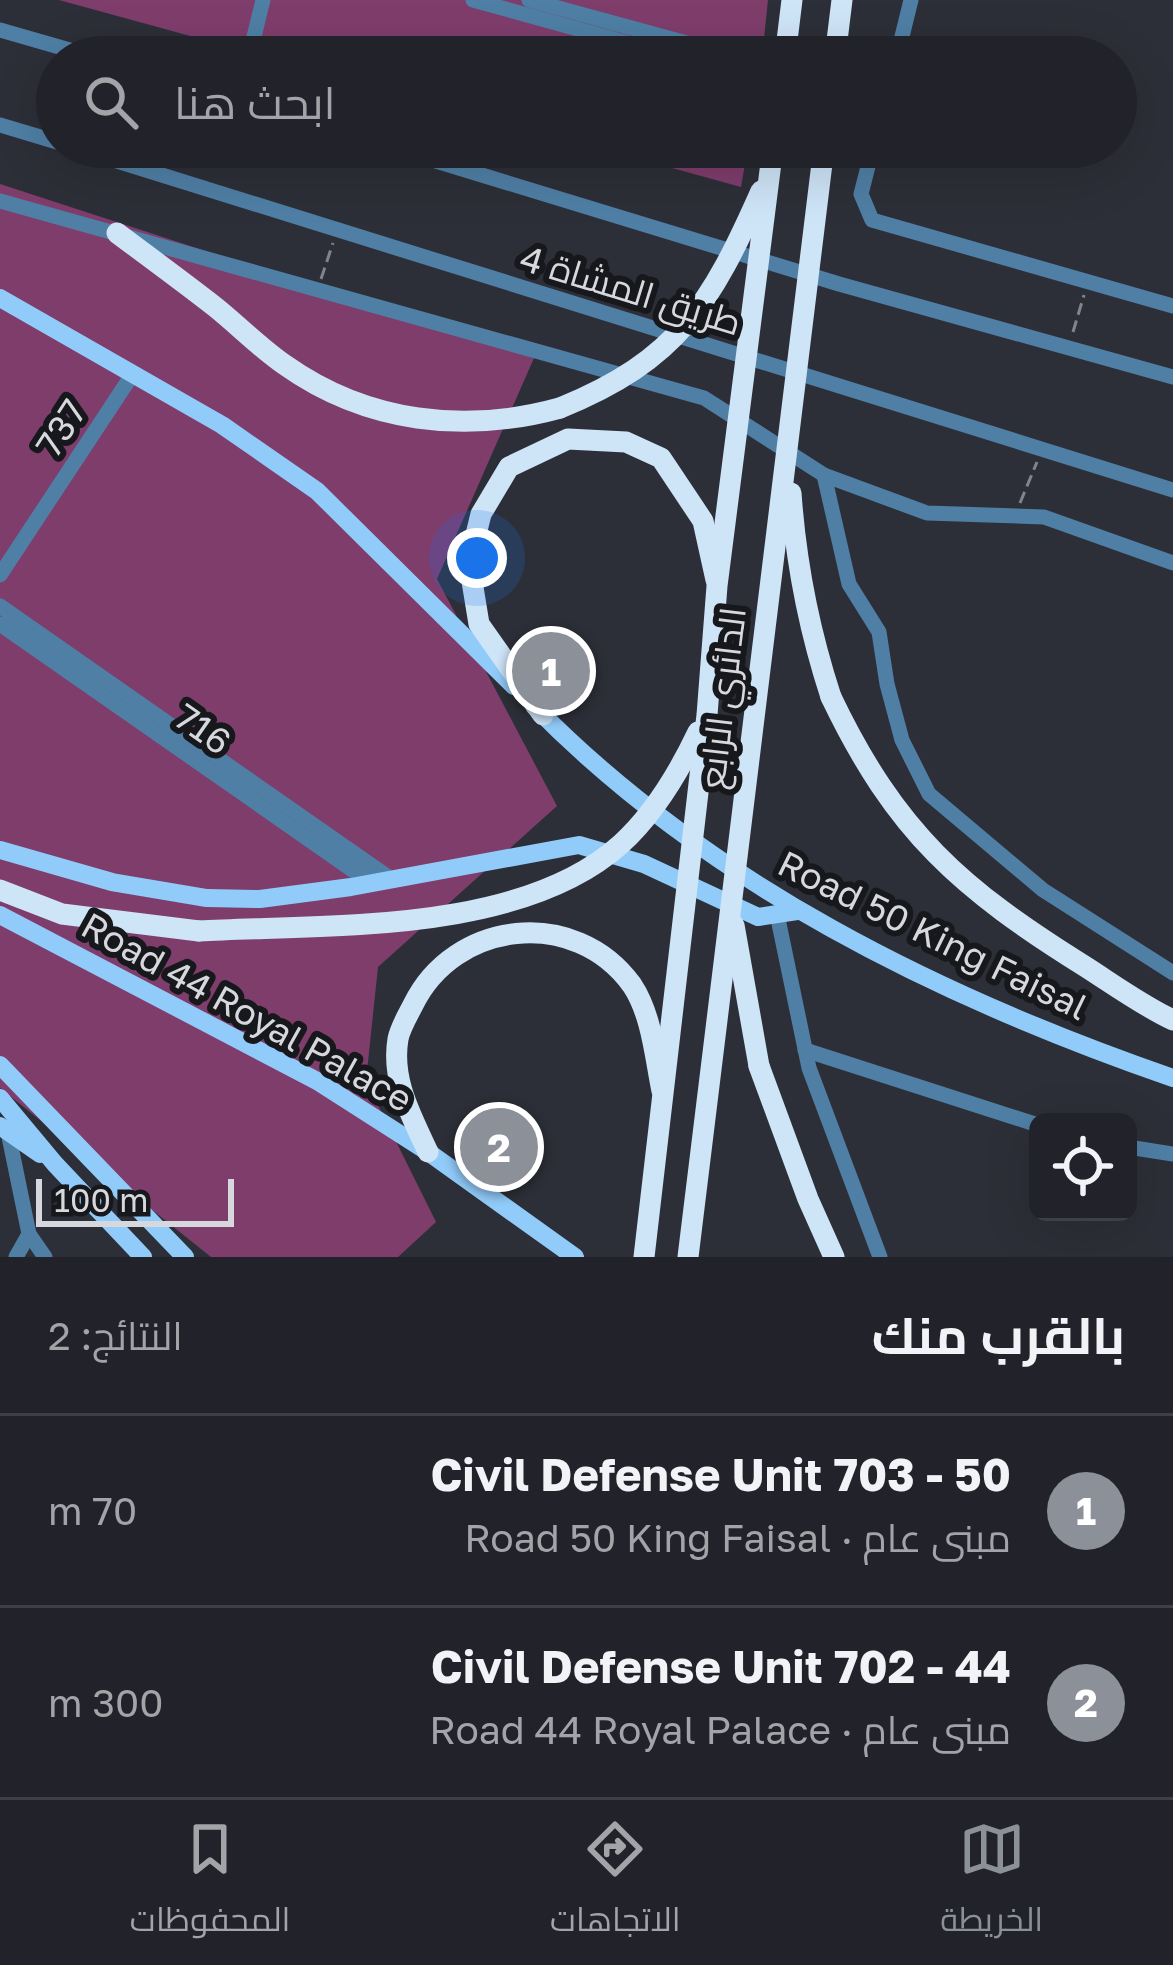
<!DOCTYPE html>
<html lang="ar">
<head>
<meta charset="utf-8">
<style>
	body { margin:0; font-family:"Golos Text",Cairo,sans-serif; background:#2a2b32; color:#f1f3f6; direction:rtl }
	.controls { position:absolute; right:36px; bottom:36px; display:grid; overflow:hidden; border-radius:18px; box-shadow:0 12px 48px #0002 }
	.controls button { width:108px; height:108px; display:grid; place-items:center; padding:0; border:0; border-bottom:3px solid #3f4047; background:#22232a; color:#f1f3f6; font:60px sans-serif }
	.scale { position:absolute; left:36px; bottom:30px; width:198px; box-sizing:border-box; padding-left:12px; border:6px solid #d6d8de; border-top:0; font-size:33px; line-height:42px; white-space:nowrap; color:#d6d8de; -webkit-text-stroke:9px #17181c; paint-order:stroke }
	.you { position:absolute; left:477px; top:558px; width:42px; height:42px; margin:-30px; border:9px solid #fff; border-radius:50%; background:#1a73e8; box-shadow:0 0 0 18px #1a73e833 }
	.badge { display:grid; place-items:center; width:78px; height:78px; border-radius:50%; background:#8c9099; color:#fff; font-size:39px; font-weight:700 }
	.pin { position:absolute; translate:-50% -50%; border:6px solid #fff; box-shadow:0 3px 12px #0006 }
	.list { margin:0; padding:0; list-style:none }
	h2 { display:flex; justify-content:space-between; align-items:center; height:156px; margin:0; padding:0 48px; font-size:51px }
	h2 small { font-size:39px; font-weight:400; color:#a2a4a8 }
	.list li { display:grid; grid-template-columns:78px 1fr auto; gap:36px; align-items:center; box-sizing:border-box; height:192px; padding:0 48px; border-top:3px solid #3f4047 }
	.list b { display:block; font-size:45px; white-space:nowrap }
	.list p { margin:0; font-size:39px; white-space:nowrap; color:#a2a4a8 }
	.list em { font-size:39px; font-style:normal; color:#a2a4a8 }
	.icon { flex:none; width:66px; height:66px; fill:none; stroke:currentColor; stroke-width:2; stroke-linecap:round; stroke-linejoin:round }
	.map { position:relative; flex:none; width:1173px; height:1257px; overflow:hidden; direction:ltr }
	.search { position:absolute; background:#22232a; box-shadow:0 12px 48px #0002; left:36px; right:36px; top:36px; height:132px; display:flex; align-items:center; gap:30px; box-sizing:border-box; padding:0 42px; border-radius:66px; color:#a2a4a8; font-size:45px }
	.sheet { height:540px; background:#22232a }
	nav { display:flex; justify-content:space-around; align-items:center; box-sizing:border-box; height:168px; border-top:3px solid #3f4047; background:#22232a; font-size:33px; color:#a2a4a8 }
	nav a { display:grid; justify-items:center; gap:6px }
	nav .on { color:#8c9099 }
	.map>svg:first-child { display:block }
</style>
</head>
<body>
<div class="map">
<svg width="1173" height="1257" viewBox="0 0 1173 1257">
	<rect width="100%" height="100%" fill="#2d2f38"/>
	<g fill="#7f3d6c">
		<polygon points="59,0 768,0 762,57 267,57"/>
		<polygon points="596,147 748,147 741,187"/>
		<polygon points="0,184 534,358 437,579 557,806 378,967 366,1081 436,1222 398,1257 211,1257 0,1088"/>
	</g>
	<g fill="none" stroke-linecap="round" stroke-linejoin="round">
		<g stroke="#82848c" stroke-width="3" stroke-dasharray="12 6" stroke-linecap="butt">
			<polyline points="321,279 333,243"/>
			<polyline points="1073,332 1084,295"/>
			<polyline points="1020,503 1037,462"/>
		</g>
		<g stroke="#4f7fa5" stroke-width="15">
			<polyline points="473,0 679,57"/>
			<polyline points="529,0 738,57"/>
			<polyline points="0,30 94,57"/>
			<polyline points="249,57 263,0"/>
			<polyline points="897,57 911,0"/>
			<polyline points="0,125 57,142"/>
			<polyline points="72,147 1173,490"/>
			<polyline points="390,147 839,284 1173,377"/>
			<polyline points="873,147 861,194 872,220 1173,306"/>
			<polyline points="0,201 704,398 824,475"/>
			<polyline points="1173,563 1044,517 927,513 824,475 849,584 879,632 887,684 902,740 929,794 1043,890 1173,973"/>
			<polyline points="0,575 132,375"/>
			<polyline points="0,606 391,879"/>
			<polyline points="0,624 371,883"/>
			<polyline points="777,914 809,1068 880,1257"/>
			<polyline points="805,1050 1038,1125"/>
			<polyline points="8,1132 29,1234 45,1257"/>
			<polyline points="1128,1147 1173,1154"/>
			<polyline points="16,1257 29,1234"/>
		</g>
		<g stroke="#91cbf9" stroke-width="18">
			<polyline points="0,298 222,425 317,491 514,686"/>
			<path d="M534,706C709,884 939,997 1173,1078"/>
			<polyline points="0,850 112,882 207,898 260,899 351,887 579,845 644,864 758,917 797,911"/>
			<polyline points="0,915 317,1081 428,1152 575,1257"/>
			<polyline points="0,1065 185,1257"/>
			<polyline points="0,1098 55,1164 143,1257"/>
			<polyline points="0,1126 40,1154"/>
		</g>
		<g stroke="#cee4f7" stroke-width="21">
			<polyline points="785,57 792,0"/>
			<polyline points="835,57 842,0"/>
			<path d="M117,233C149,257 182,281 214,306C238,325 260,348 285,365C367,423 465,434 560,408"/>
			<path d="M831,697C896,833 961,889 1086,967C1114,985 1143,1006 1173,1020"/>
			<polyline points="543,715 479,624 469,563 481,514 509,467 568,439 626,442 661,458 703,521 716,580"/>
			<polyline points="0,890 62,914 199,931"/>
			<polyline points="759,1066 808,1199 834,1257"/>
			<path d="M428,1152C411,1115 391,1080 398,1039C400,1028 408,1015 413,1005C454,920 575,906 632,985C652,1015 655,1057 662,1091"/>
		</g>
		<g stroke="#cee4f7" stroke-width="21">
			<path d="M560,408C678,360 711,304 761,191"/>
			<path d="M791,493C796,564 809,630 831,697"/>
			<polyline points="734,925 759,1066"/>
			<path d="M199,931C327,924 520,935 621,844C655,813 679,772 698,732"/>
			<polyline points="644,1257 707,715 717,586 773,147"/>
			<polyline points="688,1257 824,147"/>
		</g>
	</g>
	<g text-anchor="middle" stroke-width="12" stroke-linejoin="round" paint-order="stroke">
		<g font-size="36" fill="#d6d8de" stroke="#17181c">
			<text transform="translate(631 290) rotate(17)" y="13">طريق المشاة 4</text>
			<text transform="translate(61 428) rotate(-57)" y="13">737</text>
			<text transform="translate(722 698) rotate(-83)" y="13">الدائري الرابع</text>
			<text transform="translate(203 729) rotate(35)" y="13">716</text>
			<text transform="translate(933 935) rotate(26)" y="13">Road 50 King Faisal</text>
			<text transform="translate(247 1012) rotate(29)" y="13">Road 44 Royal Palace</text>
		</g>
	</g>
</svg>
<div class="controls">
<button><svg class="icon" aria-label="locate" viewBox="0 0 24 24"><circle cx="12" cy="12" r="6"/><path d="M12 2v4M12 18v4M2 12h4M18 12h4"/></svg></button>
</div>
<div class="scale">100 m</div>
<div class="you"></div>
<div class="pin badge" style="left:551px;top:671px">1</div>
<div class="pin badge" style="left:499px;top:1147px">2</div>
<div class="search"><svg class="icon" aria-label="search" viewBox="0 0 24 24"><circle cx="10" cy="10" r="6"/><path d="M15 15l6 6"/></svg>ابحث هنا</div>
</div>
<section class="sheet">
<h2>بالقرب منك<small>النتائج: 2</small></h2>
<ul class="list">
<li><span class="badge">1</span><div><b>Civil Defense Unit 703 - 50</b><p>مبنى عام · Road 50 King Faisal</p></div><em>70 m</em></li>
<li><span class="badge">2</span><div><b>Civil Defense Unit 702 - 44</b><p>مبنى عام · Road 44 Royal Palace</p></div><em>300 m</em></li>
</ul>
</section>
<nav>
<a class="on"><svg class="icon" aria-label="map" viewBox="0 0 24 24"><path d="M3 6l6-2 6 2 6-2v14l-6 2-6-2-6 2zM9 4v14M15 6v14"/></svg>الخريطة</a>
<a><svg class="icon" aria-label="directions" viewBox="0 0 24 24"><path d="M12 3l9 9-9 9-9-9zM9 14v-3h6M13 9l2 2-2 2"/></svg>الاتجاهات</a>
<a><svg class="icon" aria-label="saved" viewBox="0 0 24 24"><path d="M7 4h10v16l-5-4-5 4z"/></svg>المحفوظات</a>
</nav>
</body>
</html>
